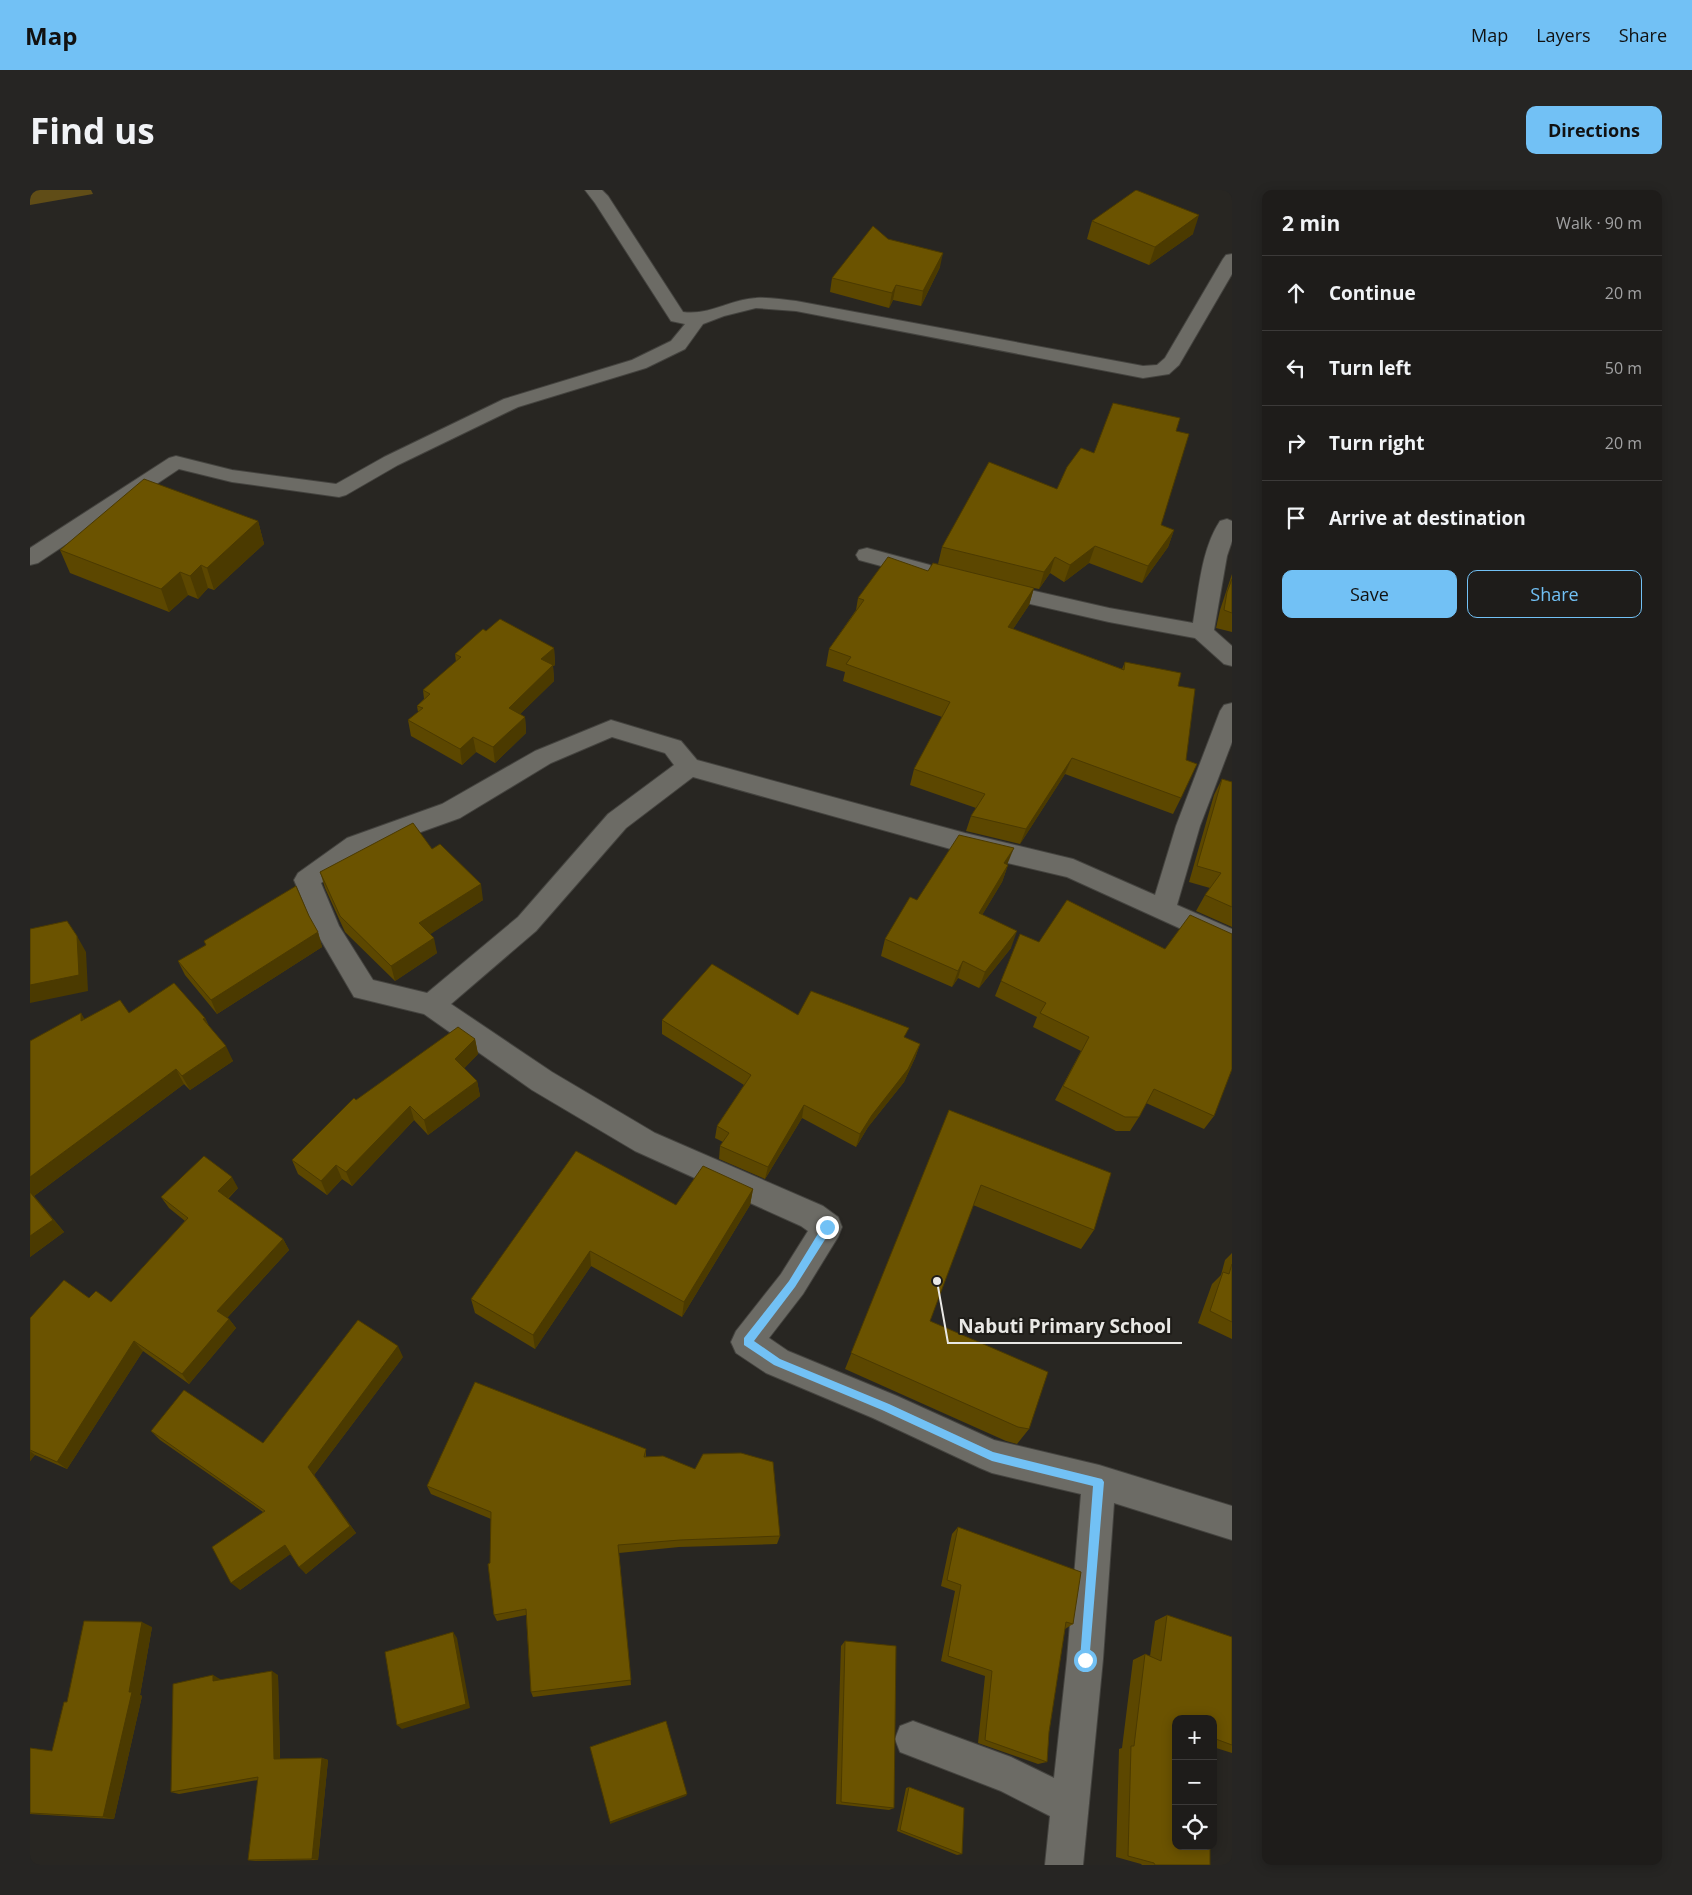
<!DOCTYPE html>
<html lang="en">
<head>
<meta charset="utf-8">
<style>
	body { margin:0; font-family:"Open Sans",sans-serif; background:#262523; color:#f1f3f6 }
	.controls { position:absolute; right:15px; bottom:15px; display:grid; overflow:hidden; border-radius:10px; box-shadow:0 2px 12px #0003 }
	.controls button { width:45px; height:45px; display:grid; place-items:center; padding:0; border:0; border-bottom:1px solid #3c3a39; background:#1e1c1a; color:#f1f3f6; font:25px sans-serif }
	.stop { position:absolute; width:15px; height:15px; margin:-11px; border:4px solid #72c1f5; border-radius:50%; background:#fff }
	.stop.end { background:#72c1f5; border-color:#fff; box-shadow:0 1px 5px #0008 }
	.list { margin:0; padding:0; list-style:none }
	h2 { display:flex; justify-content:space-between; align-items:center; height:65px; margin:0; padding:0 20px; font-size:21px }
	h2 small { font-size:16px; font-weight:400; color:#a1a1a2 }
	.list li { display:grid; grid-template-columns:32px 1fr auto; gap:15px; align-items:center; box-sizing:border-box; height:75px; padding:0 20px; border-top:1px solid #3c3a39 }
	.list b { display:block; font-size:19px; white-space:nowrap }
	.list em { font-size:16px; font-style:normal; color:#a1a1a2 }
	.actions { display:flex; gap:10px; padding:15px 20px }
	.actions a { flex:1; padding:11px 0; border:1px solid #72c1f5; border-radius:10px; text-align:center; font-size:18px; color:#72c1f5 }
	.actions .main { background:#72c1f5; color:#111 }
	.icon { flex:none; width:28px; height:28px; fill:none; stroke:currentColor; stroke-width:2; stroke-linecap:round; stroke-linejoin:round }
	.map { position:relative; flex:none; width:1202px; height:1675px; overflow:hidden; border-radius:10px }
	header { display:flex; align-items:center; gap:30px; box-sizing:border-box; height:70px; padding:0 25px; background:#72c1f5; color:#111 }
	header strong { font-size:24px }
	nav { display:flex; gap:28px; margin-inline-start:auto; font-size:18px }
	.intro { display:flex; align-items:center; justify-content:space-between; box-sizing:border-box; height:120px; padding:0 30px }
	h1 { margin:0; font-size:35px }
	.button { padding:12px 22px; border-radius:10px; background:#72c1f5; color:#111; font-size:18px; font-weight:700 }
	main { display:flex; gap:30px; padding:0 30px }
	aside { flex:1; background:#1e1c1a; border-radius:10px; box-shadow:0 2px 12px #0003 }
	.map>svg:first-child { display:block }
</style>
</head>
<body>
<header>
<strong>Map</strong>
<nav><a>Map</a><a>Layers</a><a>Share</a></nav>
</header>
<div class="intro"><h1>Find us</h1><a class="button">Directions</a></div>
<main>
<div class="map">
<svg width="1202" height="1675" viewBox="0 0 1202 1675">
	<rect width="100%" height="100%" fill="#282622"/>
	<polygon fill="#604d17" points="0,0 61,0 63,4 0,15"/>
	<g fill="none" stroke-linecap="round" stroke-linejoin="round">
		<defs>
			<g id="minor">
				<path d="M555,0H572L578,6L653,122C678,126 701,109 726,108C739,107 753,110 766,111L1113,176L1127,175L1135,168L1193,69L1196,65L1202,64V84L1149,175L1139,184L1113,188L766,121L726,118L694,126L673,134L655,159L616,178L488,217L368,275L316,305L309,307L202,292L149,279L8,373L0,375V358L139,268L146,266L202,280L306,294L354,267L474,209L602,170L641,151L655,134L641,131L565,13Z"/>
				<path d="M1197,329L1202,331V351L1197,366L1184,440L1202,456V476L1194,474L1165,448L1079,432L965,406L957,404L954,399L957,394L965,392L1079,418L1163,433C1169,400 1171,360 1190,331Z"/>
				<polygon points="837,358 900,375 903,380 900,385 892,387 829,370 826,365 829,360"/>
				<path d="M1202,513V552L1170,636L1147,715L1202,739V762L1037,687L935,663L663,587L596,638L506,741L421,814L522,882L625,943L793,1016L808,1027L812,1037L808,1047L773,1104L739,1148L758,1161L867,1206L964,1250L1069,1275L1202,1316V1350L1084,1313L1073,1469L1053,1675H1015L1020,1626L971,1601L870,1562L865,1549L870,1536L883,1531L981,1567L1024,1588L1037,1469L1051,1304L962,1283L950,1278L843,1228L736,1183L706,1163L701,1152L706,1141L751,1084L778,1041L771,1036L605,961L502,900L394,824L324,807L285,740L264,690L268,683L317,648L412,614L505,561L581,530L651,551L667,570L935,643L1043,669L1125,705L1146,636L1190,521L1194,515ZM582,547L635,563L644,575L578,624L488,727L397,803L343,790L309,736L291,693L335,662L430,628L521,573Z"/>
			</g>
		</defs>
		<use href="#minor" stroke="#44433f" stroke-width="2"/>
		<use href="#minor" fill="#6c6b65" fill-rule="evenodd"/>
	</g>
	<g fill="#5c4700">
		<polygon points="1062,31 1163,44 1119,75 1057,49"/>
		<polygon points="910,77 891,116 863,110 859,118 800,102 802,88"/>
		<polygon points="1146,241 1131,335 1144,340 1138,357 1112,393 1059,373 1034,392 1020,383 1009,399 1004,398 999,415 983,439 1092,479 1095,472 1148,496 1151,608 1143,624 1035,584 990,654 936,641 941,626 946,618 880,595 884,579 912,527 813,491 815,482 796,476 799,459 826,420 828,408 898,381 908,374 912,357 1027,299 1064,263"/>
		<polygon points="228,331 234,354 184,400 178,398 168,409 158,405 139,422 40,383 30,360"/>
		<polygon points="1202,384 1202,442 1186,438 1190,420"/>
		<polygon points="456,441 524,458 525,475 523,476 524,491 490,524 495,527 496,543 465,573 446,562 432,575 381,546 378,530 388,522 387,516 394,509 393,500 426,472 425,464"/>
		<polygon points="1192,589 1202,592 1202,737 1166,721 1175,705 1180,698 1159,692 1184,605"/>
		<polygon points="402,659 453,710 400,744 407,763 365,791 315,742 295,698 290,682"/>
		<polygon points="977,674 978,675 972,692 952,725 981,758 949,798 928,788 922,797 851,766 855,749 887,710"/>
		<polygon points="288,742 292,757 187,824 155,785 148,771"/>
		<polygon points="990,744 1184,926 1174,939 1116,913 1109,927 1100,941 1086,941 1025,910 1051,861 1003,837 1007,827 965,806"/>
		<polygon points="99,823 175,828 180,838 203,871 160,900 154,894 4,1006 34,1042 0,1067 0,851 55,829"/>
		<polygon points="768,825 875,848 890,854 885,868 874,892 838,937 826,957 772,928 735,989 689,969 690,956 693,952 685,948 687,936 714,895 632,844 632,830"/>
		<polygon points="445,849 448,864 434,878 447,891 450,906 398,945 384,930 322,996 312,989 297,1005 268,984 262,970 326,910"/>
		<polygon points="919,920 1064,1040 1051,1059 943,1015 900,1131 999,1239 987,1254 976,1251 815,1179"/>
		<polygon points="208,998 198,1009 253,1049 259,1060 197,1128 199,1129 206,1138 159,1194 113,1161 37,1279 5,1265 0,1271 0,1128 59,1108 81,1112 155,1031 139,1018 131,1007"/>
		<polygon points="723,999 720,1015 652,1127 561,1076 505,1159 445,1123 441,1109 646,1015"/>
		<polygon points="1202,1063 1202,1149 1168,1133 1182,1094 1191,1085 1195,1070"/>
		<polygon points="373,1167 284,1285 326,1343 276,1384 260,1364 210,1400 233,1322 130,1250 121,1241 233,1253"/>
		<polygon points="616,1259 616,1267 750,1346 747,1354 649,1357 589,1363 601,1495 503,1507 501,1502 496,1425 467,1431 464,1425 460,1373 461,1329 401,1304 397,1296"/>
		<polygon points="928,1337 1043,1434 1035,1439 1019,1542 1017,1572 1008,1574 948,1553 955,1486 911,1471 925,1401 911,1396 922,1344"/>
		<polygon points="1137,1425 1202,1447 1202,1563 1183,1557 1183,1529 1146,1529 1180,1675 1112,1675 1111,1674 1086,1667 1089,1559 1092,1558 1103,1470 1115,1464 1120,1466 1125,1431"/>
		<polygon points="122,1437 110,1505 112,1506 84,1629 0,1624 0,1558 22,1561 37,1512"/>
		<polygon points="815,1451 864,1618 859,1620 806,1614 811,1456"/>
		<polygon points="183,1485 190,1490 248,1485 250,1569 292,1568 298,1570 288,1670 225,1671 218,1670 228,1590 149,1604 141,1602"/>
		<polygon points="879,1597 932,1664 927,1665 867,1641 876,1598"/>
	</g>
	<g fill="#4b3a00">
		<polygon points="1169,25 1163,44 1119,75 1125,57"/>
		<polygon points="913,63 910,77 891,116 893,101"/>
		<polygon points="866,95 863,110 859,118 862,103"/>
		<polygon points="228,331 234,354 184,400 177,378"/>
		<polygon points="1144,340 1138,357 1112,393 1118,376"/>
		<polygon points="1065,356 1059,373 1034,392 1040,375"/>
		<polygon points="1025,367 1020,383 1009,399 1014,382"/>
		<polygon points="171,375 178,398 168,409 160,386"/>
		<polygon points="150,382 158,405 139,422 131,399"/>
		<polygon points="1004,398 999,415 973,454 978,437"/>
		<polygon points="524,458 525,475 523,476 524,491 480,534 479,518 511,469"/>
		<polygon points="495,527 496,543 465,573 463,557"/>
		<polygon points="443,547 446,562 432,575 430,559"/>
		<polygon points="1042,568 1035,584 990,654 996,639"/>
		<polygon points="984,658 977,675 974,673"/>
		<polygon points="978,675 972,692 943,740 949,723"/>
		<polygon points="451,694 453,710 393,749 389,733"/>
		<polygon points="987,741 981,758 949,798 955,782"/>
		<polygon points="288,742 292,757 187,824 181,810"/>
		<polygon points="47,746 56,762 58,801 0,813 0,795"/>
		<polygon points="404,748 407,763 365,791 361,776"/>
		<polygon points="933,771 928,788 922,797 928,781"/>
		<polygon points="51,823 60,838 51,831"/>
		<polygon points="175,828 182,843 173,829"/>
		<polygon points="445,849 448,864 428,885 425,869"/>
		<polygon points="890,854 885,868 874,892 838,937 826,957 830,944 842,925"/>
		<polygon points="196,856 203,871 160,900 152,886"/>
		<polygon points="146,879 154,894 4,1006 34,1042 0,1067 0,987"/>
		<polygon points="447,891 450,906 398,945 394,930"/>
		<polygon points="774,915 772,928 735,989 738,977"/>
		<polygon points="380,916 384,930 322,996 316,982"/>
		<polygon points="306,975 312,989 297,1005 291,991"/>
		<polygon points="202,987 208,998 194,1012 188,1001"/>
		<polygon points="723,999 720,1015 652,1127 654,1112"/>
		<polygon points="253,1049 259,1060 194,1131 187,1121"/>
		<polygon points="560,1061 561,1076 505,1159 503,1145"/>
		<polygon points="199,1129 206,1138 159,1194 152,1184"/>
		<polygon points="104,1151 113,1161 37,1279 27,1272"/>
		<polygon points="368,1156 373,1167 284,1285 326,1343 276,1384 269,1377 278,1277"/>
		<polygon points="0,1261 5,1265 0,1271"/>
		<polygon points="255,1355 262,1363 210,1400 201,1393"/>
		<polygon points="112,1432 122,1437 110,1505 112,1506 84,1629 73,1627 99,1502"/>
		<polygon points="423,1442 427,1448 440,1518 372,1539 367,1535"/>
		<polygon points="242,1481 248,1485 250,1572 244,1569"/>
		<polygon points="183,1485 190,1489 190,1495 183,1491"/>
		<polygon points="292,1568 298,1570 288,1670 282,1669"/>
		<polygon points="657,1604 656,1606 580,1634 580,1632"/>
	</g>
	<g fill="#6b5300" stroke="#4b3a00">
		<polygon points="1106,0 1169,25 1125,57 1062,31"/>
		<polygon points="843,36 858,49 913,63 893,101 866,95 862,103 802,88"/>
		<polygon points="1083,213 1150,228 1146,241 1159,244 1131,335 1144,340 1118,376 1065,356 1040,375 1025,367 1014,382 912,357 959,272 1027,299 1037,277 1051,258 1064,263"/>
		<polygon points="114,289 228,331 177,378 171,375 160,386 150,382 131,399 30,360"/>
		<polygon points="858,367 898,381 903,373 1004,398 978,437 1094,480 1095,472 1151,483 1148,496 1165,499 1156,570 1167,574 1151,608 1042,568 996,639 941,626 955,604 884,579 920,512 816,474 821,467 799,459 834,410 828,408"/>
		<polygon points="1202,389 1202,423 1194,420 1197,402"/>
		<polygon points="470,429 524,458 511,469 523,475 479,518 495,527 463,557 443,547 430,559 378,530 393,518 387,516 400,504 393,500 431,467 425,464 453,439 456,441"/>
		<polygon points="1192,589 1202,592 1202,717 1175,705 1191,683 1167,676"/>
		<polygon points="383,633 402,659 410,654 451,694 389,733 404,748 361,776 310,726 290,682"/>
		<polygon points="929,645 984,658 974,673 978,675 949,723 987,741 955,782 933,771 928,781 855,749 880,707 887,710"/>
		<polygon points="266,696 279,726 288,742 181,810 148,771 176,755 174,751"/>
		<polygon points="1037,710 1135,759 1160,725 1202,744 1202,879 1184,926 1124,899 1109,927 1095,927 1033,896 1059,847 1010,823 1016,813 971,791 990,744 1009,752"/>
		<polygon points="37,731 47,746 49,785 0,795 0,739"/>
		<polygon points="682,774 768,825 781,801 879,838 874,847 890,854 878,879 842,925 830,944 774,915 738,977 690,956 699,943 687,936 721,885 632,830"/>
		<polygon points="144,793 175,828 173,829 196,856 152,886 146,879 0,987 0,851 51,823 51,831 90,810 99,823"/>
		<polygon points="428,837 445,849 425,869 447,891 394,930 380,916 316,982 306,975 291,991 262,970 324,908 326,910"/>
		<polygon points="919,920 1081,983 1064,1040 951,995 900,1131 1018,1182 999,1239 988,1237 821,1163"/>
		<polygon points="546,961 646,1015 673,976 723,999 654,1112 560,1061 503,1145 441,1109"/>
		<polygon points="174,966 202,987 188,1001 253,1049 187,1121 199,1129 152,1184 104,1151 27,1272 0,1260 0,1128 34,1090 59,1108 66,1101 81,1112 158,1028 131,1007"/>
		<polygon points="0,1002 23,1030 0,1046"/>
		<polygon points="1202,1074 1202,1132 1180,1121 1193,1082 1199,1084"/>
		<polygon points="328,1130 368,1156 278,1277 320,1336 269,1377 255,1355 201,1393 182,1357 235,1321 121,1241 154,1200 233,1253"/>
		<polygon points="445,1192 616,1259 614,1267 633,1266 665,1279 673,1264 711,1263 743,1272 750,1346 650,1350 588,1355 601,1490 501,1502 496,1419 464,1425 458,1374 460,1373 461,1322 397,1296"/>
		<polygon points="928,1337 1051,1382 1043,1434 1036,1432 1019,1542 1017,1572 955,1550 962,1481 918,1466 931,1395 917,1390"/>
		<polygon points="1137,1425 1202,1447 1202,1555 1183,1548 1183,1529 1146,1529 1146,1656 1180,1656 1180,1675 1125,1675 1124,1673 1098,1666 1101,1556 1104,1556 1115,1464 1131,1471"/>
		<polygon points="54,1431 112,1432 99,1502 102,1502 73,1627 0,1623 0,1558 22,1561 34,1512 37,1512"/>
		<polygon points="423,1442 436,1514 367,1535 355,1462"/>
		<polygon points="815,1451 866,1456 864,1618 811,1612"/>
		<polygon points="242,1481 244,1569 292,1568 282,1669 218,1670 228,1587 141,1602 143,1494 183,1485 183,1491"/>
		<polygon points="636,1531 657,1604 580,1632 560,1557"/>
		<polygon points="879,1597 934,1618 932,1664 870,1640"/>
	</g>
	<polygon fill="#72c1f5" points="797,1033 801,1034 801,1040 765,1097 724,1151 750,1169 859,1214 963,1262 1072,1289 1074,1292 1059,1473 1055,1475 1051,1473 1050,1470 1063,1296 962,1271 852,1220 744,1175 714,1155 714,1148 759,1091 794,1034"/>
	<path fill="none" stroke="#e9e8e5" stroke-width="2" d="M907 1091L918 1153H1152"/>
	<circle fill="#e9e8e5" stroke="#1e1c18" stroke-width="2" cx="907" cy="1091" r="5"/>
	<g font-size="19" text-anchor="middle" font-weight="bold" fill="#e9e8e5" stroke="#1e1c18" stroke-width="4" stroke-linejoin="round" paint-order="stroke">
		<text x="1035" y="1143">Nabuti Primary School</text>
	</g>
</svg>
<div class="controls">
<button>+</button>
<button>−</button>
<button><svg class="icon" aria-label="locate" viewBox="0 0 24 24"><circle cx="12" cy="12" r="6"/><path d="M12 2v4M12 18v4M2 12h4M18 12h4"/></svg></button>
</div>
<div class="stop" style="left:1055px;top:1470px"></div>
<div class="stop end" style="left:797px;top:1037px"></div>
</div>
<aside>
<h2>2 min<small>Walk · 90 m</small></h2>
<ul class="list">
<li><svg class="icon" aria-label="ahead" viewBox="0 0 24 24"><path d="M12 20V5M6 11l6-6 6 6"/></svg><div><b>Continue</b></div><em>20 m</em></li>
<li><svg class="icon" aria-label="left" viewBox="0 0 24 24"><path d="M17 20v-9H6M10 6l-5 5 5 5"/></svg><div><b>Turn left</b></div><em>50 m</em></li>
<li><svg class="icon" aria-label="right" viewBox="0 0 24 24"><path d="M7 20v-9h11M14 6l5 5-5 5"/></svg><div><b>Turn right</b></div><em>20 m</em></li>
<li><svg class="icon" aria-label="arrive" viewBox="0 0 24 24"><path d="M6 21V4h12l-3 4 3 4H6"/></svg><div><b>Arrive at destination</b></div></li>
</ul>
<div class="actions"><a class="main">Save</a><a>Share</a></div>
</aside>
</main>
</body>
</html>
